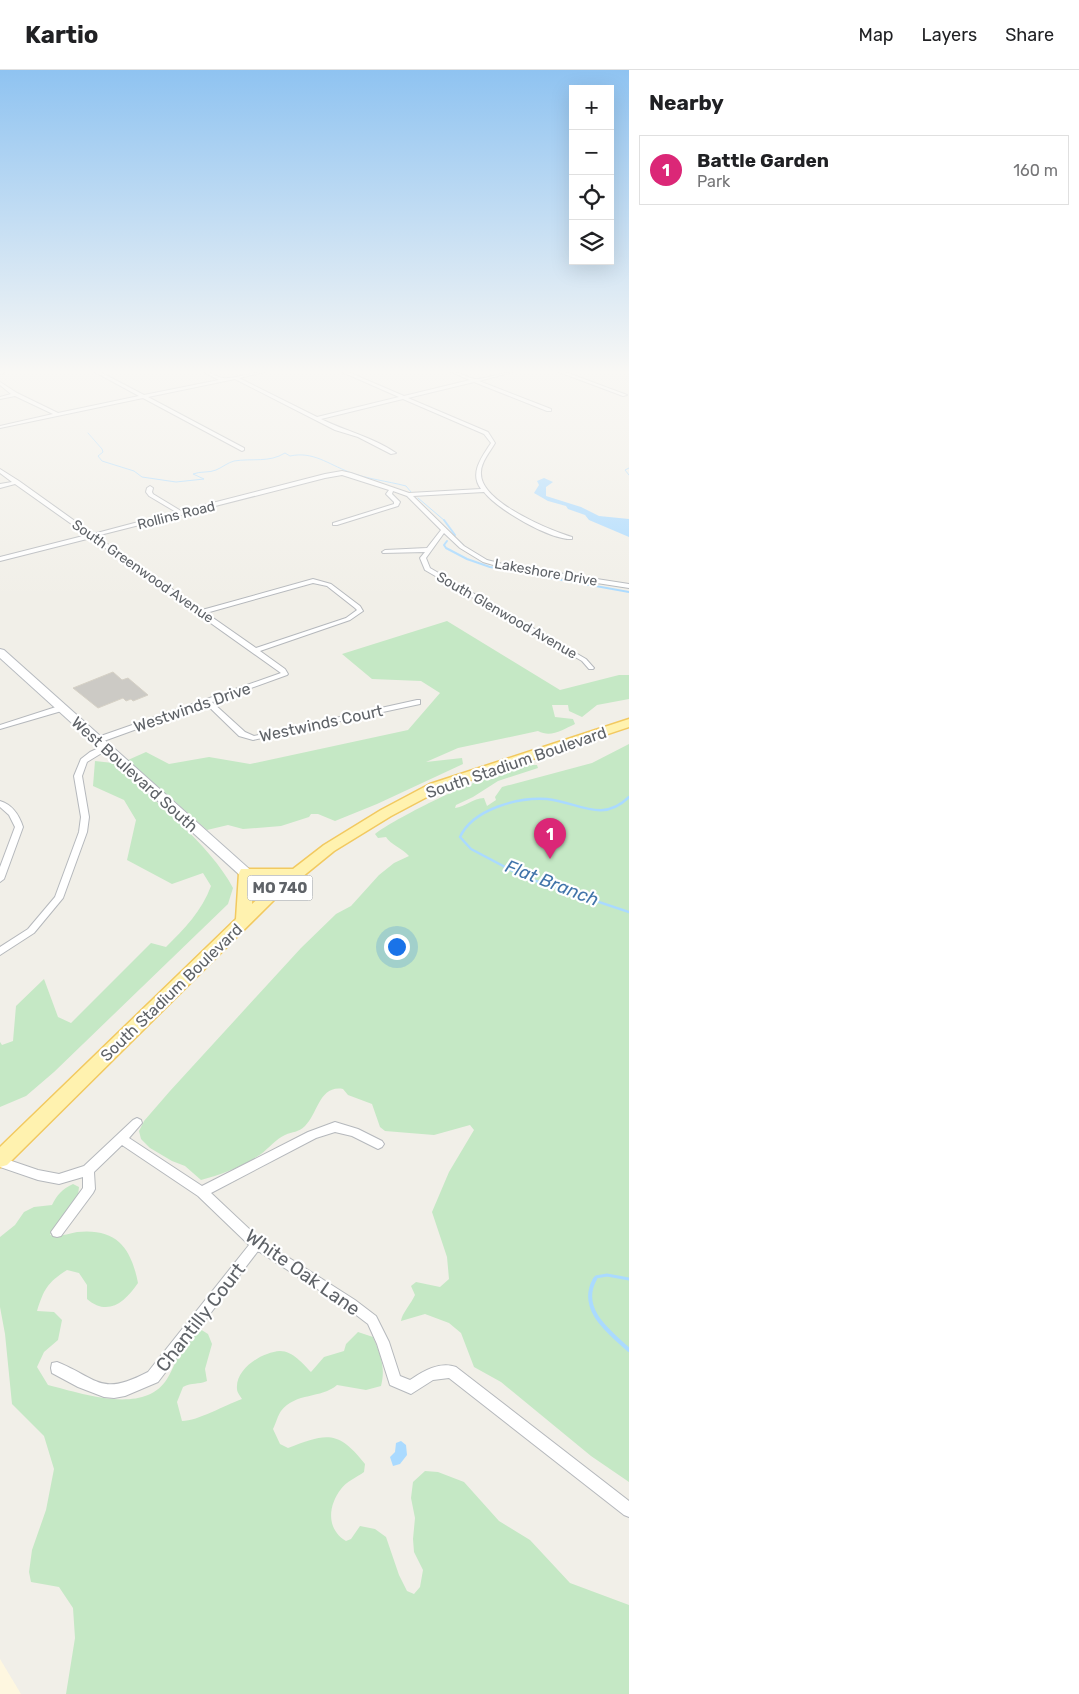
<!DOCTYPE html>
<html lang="en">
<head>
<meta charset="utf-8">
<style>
	body { margin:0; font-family:Rubik,sans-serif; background:#f2f2f2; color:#202124 }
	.controls { position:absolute; right:15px; top:15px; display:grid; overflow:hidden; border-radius:0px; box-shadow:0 5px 20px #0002 }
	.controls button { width:45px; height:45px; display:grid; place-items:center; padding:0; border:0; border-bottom:1px solid #e0e0e0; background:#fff; color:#202124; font:25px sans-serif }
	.you { position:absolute; left:396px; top:876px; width:18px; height:18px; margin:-12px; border:4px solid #fff; border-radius:50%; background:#1a73e8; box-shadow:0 0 0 8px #1a73e833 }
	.badge { display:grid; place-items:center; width:32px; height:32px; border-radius:50%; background:#db2777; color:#fff; font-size:16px; font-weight:700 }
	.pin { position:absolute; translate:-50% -41px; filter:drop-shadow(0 1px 2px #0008) }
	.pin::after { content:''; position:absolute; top:26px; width:18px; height:15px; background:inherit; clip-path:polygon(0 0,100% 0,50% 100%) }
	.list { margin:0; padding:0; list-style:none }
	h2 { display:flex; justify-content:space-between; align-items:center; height:65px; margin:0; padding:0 20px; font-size:21px }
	h2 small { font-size:16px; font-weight:400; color:#757577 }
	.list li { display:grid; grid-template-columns:32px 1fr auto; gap:15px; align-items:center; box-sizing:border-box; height:70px; margin:0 10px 10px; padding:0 10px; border:1px solid #e0e0e0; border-radius:0px }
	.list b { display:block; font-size:19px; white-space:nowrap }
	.list p { margin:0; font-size:16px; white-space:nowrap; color:#757577 }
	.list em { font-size:16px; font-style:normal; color:#757577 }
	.icon { flex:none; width:28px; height:28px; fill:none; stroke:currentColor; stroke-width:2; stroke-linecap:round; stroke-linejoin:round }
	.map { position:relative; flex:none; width:629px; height:1624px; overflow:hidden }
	header { display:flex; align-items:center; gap:30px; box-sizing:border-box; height:70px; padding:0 25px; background:#fff; border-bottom:1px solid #e0e0e0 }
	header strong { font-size:24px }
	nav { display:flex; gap:28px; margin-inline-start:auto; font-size:18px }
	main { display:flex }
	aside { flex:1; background:#fff }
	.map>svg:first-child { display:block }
</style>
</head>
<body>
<header>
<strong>Kartio</strong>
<nav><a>Map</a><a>Layers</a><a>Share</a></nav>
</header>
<main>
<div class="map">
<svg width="629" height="1624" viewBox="0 0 629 1624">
	<rect width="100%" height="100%" fill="#f1efe8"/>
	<polygon fill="#fef7e0" points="0,1589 21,1624 0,1624"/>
	<g fill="#c5e8c5">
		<path d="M447,551L560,620L619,605H629V629L597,635L582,647L569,641L568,635H552L555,647L573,649L575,654C562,660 551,668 538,661L458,678L426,692L462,688L463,694L377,734L335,751L318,744H311L309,747L281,756L243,759L228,755L207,760L128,690L146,682L169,694L209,687L250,694L408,660L440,623L421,611L372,609L342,584Z"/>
		<path d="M629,674V1412L591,1386L501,1312L474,1297L461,1263L449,1253L425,1244L401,1251C402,1243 411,1234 415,1225L411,1216L416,1212L440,1217L449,1209L447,1187L432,1142L449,1102L474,1060L470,1055L434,1065L385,1061L380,1057L372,1034L348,1025L343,1019C319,1015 318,1044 305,1056C298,1063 293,1061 285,1065C276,1069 269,1078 261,1084C244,1096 221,1105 201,1110L185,1096L172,1091L150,1078L141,1069L139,1061L144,1051L170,1021L301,878L336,844L351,836L379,805L394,793L409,786C403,779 390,774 386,767L378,768L375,764C401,744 506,693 537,695L538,698L498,711L473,727L456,735L455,738C465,737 473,728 484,728L487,736L496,730L495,727L502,717L592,693Z"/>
		<path d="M95,691L113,693C149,726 211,775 233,818L228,834L54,1002L26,1026L0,1037V972L2,975L13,971L16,936L44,909L58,947L71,953L151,873L166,877C184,859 202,841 211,816L203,803L172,814L127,790L136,750L124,730L93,716Z"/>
		<path d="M73,1114L79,1117L78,1125L50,1165C60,1167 67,1164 77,1162C116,1158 131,1177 138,1213C125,1232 108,1247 87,1229V1215L79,1203L67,1200C47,1213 44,1219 37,1241L54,1242L62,1250L58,1270L44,1282L37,1297L48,1315C81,1323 144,1346 167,1309C180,1288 177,1275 200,1259L208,1264L212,1274L205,1299L207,1311C198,1315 192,1312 183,1317L177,1332L182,1351C198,1351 225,1335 242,1329C240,1326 237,1322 237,1319C235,1299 262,1282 280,1281C293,1281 303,1294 311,1302L324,1287L344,1281L346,1274L358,1262L373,1267C380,1284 386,1297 381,1316L366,1320L337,1315C321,1329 296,1322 281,1341C278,1345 276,1353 273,1359L280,1374L288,1378C327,1363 338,1360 365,1394L364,1402C357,1407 346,1412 341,1419C328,1436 326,1459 346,1471L351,1469L360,1456L375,1459L386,1467L399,1505L407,1521L414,1524L420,1517L423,1500L414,1482L413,1469L415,1448L411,1428L413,1412L425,1401L438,1402L464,1412L499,1451L530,1470L570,1513L629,1535V1624H66L75,1568L73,1538L59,1517L31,1512L29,1502L32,1480L46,1440L54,1399L44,1366L12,1334L5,1264L0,1237V1167L15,1155L24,1142L34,1137L52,1135C57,1125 62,1119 73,1114Z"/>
	</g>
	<g fill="#aadaff">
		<polygon points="544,408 553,412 546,417 546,426 581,437 599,446 629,449 629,467 589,450 585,445 568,439 566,436 548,431 534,423 539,415 537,411"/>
		<polygon points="401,1371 406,1375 407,1385 400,1394 393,1396 390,1387 395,1382 396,1373"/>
	</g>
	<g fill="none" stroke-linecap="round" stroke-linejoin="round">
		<g stroke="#aadaff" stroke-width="1">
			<path d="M88,363L102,379L103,382L98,386L102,391L134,401L142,407L176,412L204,409L193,404C200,401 210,403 216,400C223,397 227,393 234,391C252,388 269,393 285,383L290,386C313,381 328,394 349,402C367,409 387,411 406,416L411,422"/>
			<polyline points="629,398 625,400 629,405"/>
			<polyline points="418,428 445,451"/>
		</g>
		<g stroke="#aadaff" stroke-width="2">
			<polyline points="444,450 455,465"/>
			<polyline points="447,471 444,475 446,478 467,489 490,497 629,522"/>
		</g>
		<path stroke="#aadaff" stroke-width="2.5" d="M629,727C602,754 578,732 547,729C518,727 473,739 460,767L471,779L524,807L629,842"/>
		<polyline stroke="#aadaff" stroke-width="3" points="594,1210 596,1207 607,1205 629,1209"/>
		<path stroke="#aadaff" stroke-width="4" d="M595,1209C578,1239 609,1262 629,1280"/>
	</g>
	<polygon fill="#cccac5" stroke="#d6d1c6" points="113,602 122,610 128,608 148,625 133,631 131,629 126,631 123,628 98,638 73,618"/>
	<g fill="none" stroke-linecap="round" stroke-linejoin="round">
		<defs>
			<g id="minor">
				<polygon points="0,302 5,302 0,304"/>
				<path d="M95,302H100L144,325L219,310L204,302C212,302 216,307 223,308C231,310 253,302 264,302L239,308L317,347L399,327L342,302H348L404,326L470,310L451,302C460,302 466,307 474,309C483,310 502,302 513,302L479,311L551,339V341H547L474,312L408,328L488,362L495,373C490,382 480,393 481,404C481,432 549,460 572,467V469C550,470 497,439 484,422L413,426L464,476L487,490L507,495L629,514V518L507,499L483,492L460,478L444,463L426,488L430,498L586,589L594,598L593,599H589L582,591L425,500L420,488L425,482L383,483L382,482L385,480L427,478L441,460L407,426L393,421L392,424L400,432L398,436L337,455H333V453L394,434V432L386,424L389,420L342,405L325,408L184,444V445H179L96,466L202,540L313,509L331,514L360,536L363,541L350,550L260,581L285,599L288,604L287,605L212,632L245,662L254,666L417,630H420V634L253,670L239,666L206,634L101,672H95L94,670L95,668L281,603L91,468L0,491V487L87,465L15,414L0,418V414L12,412L0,403V399L19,411L93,464L176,442L149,426L146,422L147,418L150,416L153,418L152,422L153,424L181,441L325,404L342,401L351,403L409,423L481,419C469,403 482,387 491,373L484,364L403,329L321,349C345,361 373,367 396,383L391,384L358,367L335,360L235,309L148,327L244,378V380L242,381L143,328L0,358V356L53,344L15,326L0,329V327L11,324L0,315V312L17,323L58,343L139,326ZM313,513L327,516L355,538L357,540L346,548L256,578L206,543Z"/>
				<polygon points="559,302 565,302 627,325 623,326"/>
				<polygon points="59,636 62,636 66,638 65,640 0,659 0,655"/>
				<polygon points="103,676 106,676 110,678 87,692 82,706 89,747 87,762 63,828 34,863 0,885 0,877 28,859 55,827 79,762 81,747 74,706 81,689 90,682"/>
				<path d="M0,731C13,735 19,745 23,757L4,809L0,812V797L15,757L9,745L0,737Z"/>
				<path d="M137,1048L141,1050L142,1053L129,1068L202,1116L308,1062L335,1052L358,1059L382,1071L384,1074L382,1077L378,1079L352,1066L335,1062L316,1068L211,1123L261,1170L355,1230L376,1246L389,1272L400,1306L410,1310C423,1301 440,1291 456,1297L629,1431V1447L624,1445L449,1308L433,1310L411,1324L390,1315L377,1274L368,1254L347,1238L258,1181L158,1312L125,1326L114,1328L104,1327L78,1317L52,1303L51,1298L52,1293L57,1292C99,1309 100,1327 148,1302L249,1175L198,1126L122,1075L94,1102L95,1119L93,1123L61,1166L57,1167L53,1166L51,1162L83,1118V1107L59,1114L38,1110L0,1097V1087L38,1100L59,1104L84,1096L133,1050Z"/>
			</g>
			<polygon id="secondary" points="0,579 4,580 275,822 277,825 275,828 265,828 0,588"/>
			<path id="primary" d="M629,649V657L440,720L391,746L334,781L275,829L7,1095L0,1097V1077L236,849L239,803L241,799H293L324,775L381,740L430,714ZM253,808L281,809L252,834Z"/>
		</defs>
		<use href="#minor" stroke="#b5b8bc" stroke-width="2"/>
		<use href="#secondary" stroke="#b6babf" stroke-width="2"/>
		<use href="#primary" stroke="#f2c960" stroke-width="3"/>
		<use href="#minor" fill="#fff" fill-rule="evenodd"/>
		<use href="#secondary" fill="#fff" fill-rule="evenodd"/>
		<use href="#primary" fill="#fff2af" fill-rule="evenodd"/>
	</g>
	<linearGradient id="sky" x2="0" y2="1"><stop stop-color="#8fc3f1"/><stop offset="0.57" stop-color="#f9f8f5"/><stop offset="1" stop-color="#f9f8f5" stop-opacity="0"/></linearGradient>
	<rect width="629" height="529" fill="url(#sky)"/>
	<g text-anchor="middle" stroke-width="4.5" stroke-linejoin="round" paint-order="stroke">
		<g font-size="14" fill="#5f6368" stroke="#fff">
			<text transform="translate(176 445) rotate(-14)" y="5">Rollins Road</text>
			<text transform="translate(143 501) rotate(35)" y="5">South Greenwood Avenue</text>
			<text transform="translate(546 502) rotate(10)" y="5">Lakeshore Drive</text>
			<text transform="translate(507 545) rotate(30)" y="5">South Glenwood Avenue</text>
		</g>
		<rect fill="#fff" stroke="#8f9295" stroke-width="1" x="247.5" y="805.5" width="65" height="25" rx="4"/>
		<g font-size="15" font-weight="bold" fill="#5f6368">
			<text x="280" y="823">MO 740</text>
		</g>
		<g font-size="16" fill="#5f6368" stroke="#fff">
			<text transform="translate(192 637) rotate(-19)" y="6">Westwinds Drive</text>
			<text transform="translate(321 653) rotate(-12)" y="6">Westwinds Court</text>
			<text transform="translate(516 692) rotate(-19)" y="6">South Stadium Boulevard</text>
			<text transform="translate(135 704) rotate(42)" y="6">West Boulevard South</text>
			<text transform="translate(171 922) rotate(-44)" y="6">South Stadium Boulevard</text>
		</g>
		<g font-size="18" font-style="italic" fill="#4174aa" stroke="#fff">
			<text transform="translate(552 813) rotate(21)" y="6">Flat Branch</text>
		</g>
		<g font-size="19" fill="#5f6368" stroke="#fff">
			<text transform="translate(303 1202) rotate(35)" y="7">White Oak Lane</text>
			<text transform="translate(200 1247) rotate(-52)" y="7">Chantilly Court</text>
		</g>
	</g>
</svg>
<div class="controls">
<button>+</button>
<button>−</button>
<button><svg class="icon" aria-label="locate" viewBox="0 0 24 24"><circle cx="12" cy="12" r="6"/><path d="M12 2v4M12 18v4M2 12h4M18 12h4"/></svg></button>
<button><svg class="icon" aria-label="layers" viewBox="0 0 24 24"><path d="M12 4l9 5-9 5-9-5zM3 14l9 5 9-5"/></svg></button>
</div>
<div class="you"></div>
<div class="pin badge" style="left:550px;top:789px">1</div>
</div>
<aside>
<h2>Nearby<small></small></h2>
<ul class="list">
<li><span class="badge">1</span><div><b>Battle Garden</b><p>Park</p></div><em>160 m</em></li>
</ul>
</aside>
</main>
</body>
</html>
